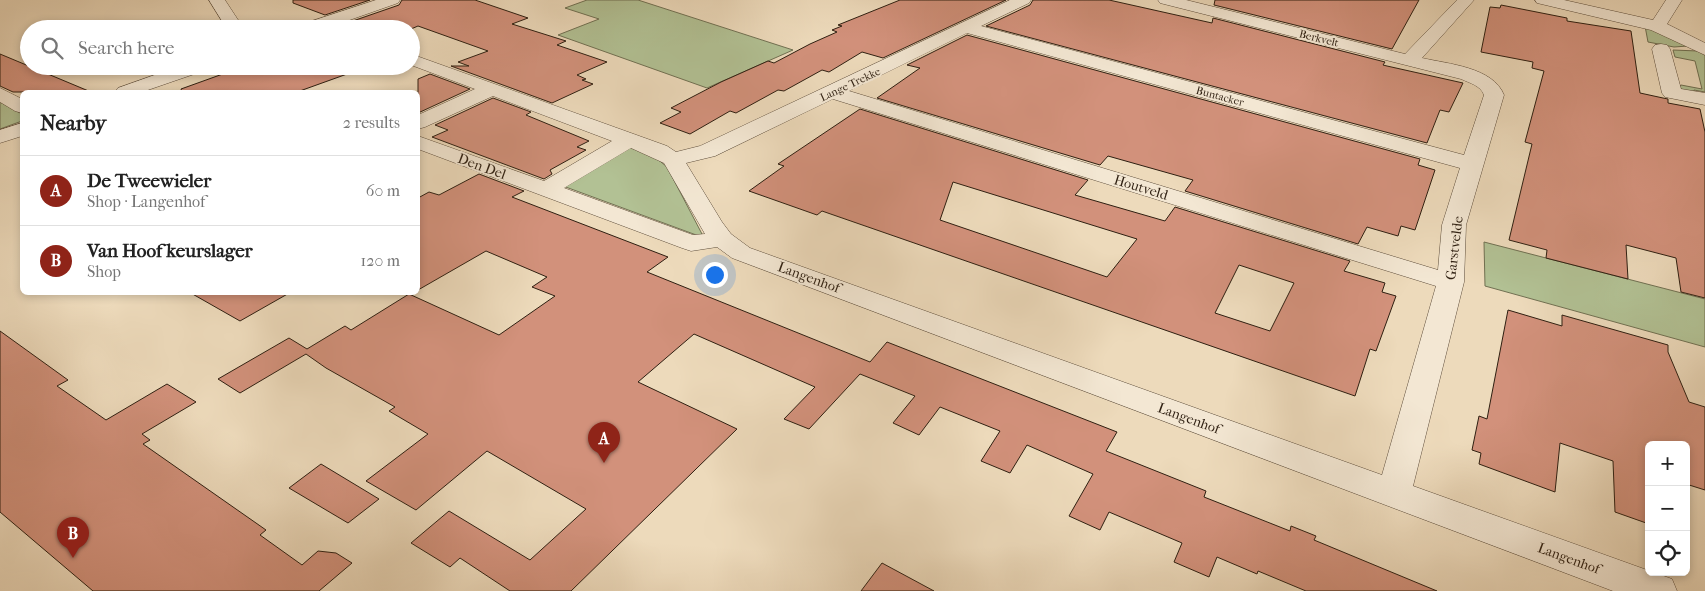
<!DOCTYPE html>
<html lang="en">
<head>
<meta charset="utf-8">
<style>
	body { margin:0; font-family:"IM FELL French Canon",serif; background:#f2f2f2; color:#222 }
	.controls { position:absolute; right:15px; bottom:15px; display:grid; overflow:hidden; border-radius:8px; box-shadow:0 2px 8px #0003 }
	.controls button { width:45px; height:45px; display:grid; place-items:center; padding:0; border:0; border-bottom:1px solid #e0e0e0; background:#fff; color:#222; font:25px sans-serif }
	.you { position:absolute; left:714px; top:274px; width:18px; height:18px; margin:-12px; border:4px solid #fff; border-radius:50%; background:#1a73e8; box-shadow:0 0 0 8px #1a73e833 }
	.badge { display:grid; place-items:center; width:32px; height:32px; border-radius:50%; background:#8f2418; color:#fff; font-size:16px; font-weight:700 }
	.pin { position:absolute; translate:-50% -41px; filter:drop-shadow(0 1px 2px #0008) }
	.pin::after { content:''; position:absolute; top:26px; width:18px; height:15px; background:inherit; clip-path:polygon(0 0,100% 0,50% 100%) }
	.list { margin:0; padding:0; list-style:none }
	h2 { display:flex; justify-content:space-between; align-items:center; height:65px; margin:0; padding:0 20px; font-size:21px }
	h2 small { font-size:16px; font-weight:400; color:#767676 }
	.list li { display:grid; grid-template-columns:32px 1fr auto; gap:15px; align-items:center; box-sizing:border-box; height:70px; padding:0 20px; border-top:1px solid #e0e0e0 }
	.list b { display:block; font-size:19px; white-space:nowrap }
	.list p { margin:0; font-size:16px; white-space:nowrap; color:#767676 }
	.list em { font-size:16px; font-style:normal; color:#767676 }
	.icon { flex:none; width:28px; height:28px; fill:none; stroke:currentColor; stroke-width:2; stroke-linecap:round; stroke-linejoin:round }
	.map { position:relative; flex:none; width:1705px; height:591px; overflow:hidden }
	.search { position:absolute; background:#fff; box-shadow:0 2px 8px #0003; left:20px; top:20px; width:400px; height:55px; display:flex; align-items:center; gap:12px; box-sizing:border-box; padding:0 18px; border-radius:28px; color:#767676; font-size:19px }
	.panel { position:absolute; background:#fff; box-shadow:0 2px 8px #0003; left:20px; top:90px; width:400px; height:205px; border-radius:8px }
	.map>svg:first-child { display:block }
</style>
</head>
<body>
<div class="map">
<svg width="1705" height="591" viewBox="0 0 1705 591">
	<rect width="100%" height="100%" fill="#eddabb"/>
	<filter id="stains"><feTurbulence type="fractalNoise" baseFrequency=".004" numOctaves="4"/><feColorMatrix values="0 0 0 0 .2 0 0 0 0 .09 0 0 0 0 .02 0 0 0 .5 -.17"/></filter>
	<radialGradient id="worn" r=".72"><stop offset=".6" stop-color="#630" stop-opacity="0"/><stop offset="1" stop-color="#630" stop-opacity=".3"/></radialGradient>
	<g fill="#b2c194" stroke="#707052">
		<polygon points="587,0 638,0 793,50 707,88 558,35 599,19 565,8"/>
		<polygon points="1645,26 1688,46 1674,47 1648,42"/>
		<polygon points="1673,50 1698,51 1705,55 1705,92 1694,90 1694,94 1681,91 1679,88 1681,85 1702,89 1695,61 1675,57"/>
		<polygon points="0,102 22,114 22,121 0,129"/>
		<polygon points="629,147 655,157 667,167 702,234 699,236 563,186"/>
		<polygon points="1484,242 1705,299 1705,347 1485,286"/>
	</g>
	<g fill="#d2917b" stroke="#2e1f11" fill-rule="evenodd">
		<polygon points="293,0 370,0 325,15 293,3"/>
		<polygon points="402,0 475,0 528,18 512,24 566,41 557,45 607,62 577,75 586,79 582,80 593,84 552,103 451,66 469,66 458,62 488,51 418,26 411,29 364,29 347,23 399,5"/>
		<polygon points="900,0 1006,0 883,58 862,52 829,72 822,70 784,91 778,90 736,113 730,111 690,134 660,123 681,112 671,108 721,82 768,61 774,63 810,44 837,32 832,30 842,26 838,25"/>
		<polygon points="1033,0 1109,0 1212,23 1213,18 1385,62 1383,65 1387,66 1463,83 1449,112 1440,110 1427,143 986,26 1030,5"/>
		<polygon points="1215,0 1419,0 1392,49 1214,5"/>
		<polygon points="1501,5 1567,18 1567,21 1631,31 1640,93 1663,98 1668,99 1668,103 1700,109 1705,132 1705,298 1681,292 1676,258 1626,245 1628,279 1546,258 1547,250 1509,240 1532,144 1525,142 1544,71 1532,68 1533,62 1481,52 1490,7 1500,8"/>
		<polygon points="967,35 1420,159 1418,165 1435,170 1415,230 1401,226 1398,236 1367,227 1358,244 1185,191 1193,180 1108,156 1100,165 877,98 920,68 907,65"/>
		<polygon points="0,54 91,92 13,92 0,86"/>
		<polygon points="245,66 361,66 361,69 297,92 182,92 181,89"/>
		<polygon points="430,74 470,89 418,113 418,79"/>
		<polygon points="493,98 531,112 526,115 589,141 577,147 586,150 550,170 552,174 544,179 432,137 448,130 435,125"/>
		<path d="M860,109L1088,180L1075,195L1165,221L1175,207L1350,261L1344,271L1385,283L1382,292L1396,296L1376,351L1370,349L1355,396L822,211L817,215L749,191L784,166L778,164ZM953,182L1137,239L1107,277L940,220ZM1239,265L1294,283L1270,331L1215,313Z"/>
		<polygon points="479,174 524,191 512,197 668,257 647,272 870,362 887,342 1117,432 1106,451 1206,491 1204,497 1290,531 1291,526 1316,536 1314,540 1437,591 1306,591 1258,571 1257,574 1217,557 1209,577 1174,562 1182,543 1109,512 1100,530 1069,516 1093,474 1027,445 1010,473 981,461 1000,431 940,407 919,435 893,423 915,396 860,374 809,429 784,419 815,387 694,334 638,382 737,429 571,591 510,591 460,558 450,567 411,543 449,511 530,560 586,509 487,451 416,510 366,481 428,434 389,411 395,407 326,368 306,354 240,393 218,379 289,338 307,349 345,326 351,330 409,294 499,335 555,296 532,287 547,277 486,251 418,290 418,198 429,192 439,195"/>
		<polygon points="189,292 291,292 240,321"/>
		<polygon points="1508,310 1562,326 1562,315 1668,345 1668,352 1689,402 1705,407 1705,490 1686,484 1686,445 1649,445 1649,524 1615,512 1613,461 1560,443 1555,492 1479,464 1481,453 1472,450 1479,416 1487,419"/>
		<polygon points="0,331 68,380 57,386 106,420 167,384 196,402 142,434 150,440 143,444 266,530 260,535 302,565 318,551 336,553 352,563 319,591 93,591 0,512"/>
		<polygon points="321,464 379,499 348,523 289,488"/>
		<polygon points="882,563 934,591 861,591"/>
	</g>
	<g fill="none" stroke-linecap="round" stroke-linejoin="round">
		<defs>
			<g id="minor">
				<polygon points="209,0 225,0 244,29 227,29"/>
				<polygon points="376,0 400,0 398,3 324,29 298,29 300,25"/>
				<path d="M1010,0H1031L1029,3L981,26L1464,155L1484,95C1481,86 1470,83 1461,79L1160,3L1158,0H1186L1405,54L1457,0H1474L1422,58C1448,64 1493,67 1504,95L1466,225L1464,282L1413,486L1672,579L1677,591H1613L732,258L717,247L691,251L682,248L418,149V136L544,181L612,141L493,96L425,127L418,129V115L475,89L411,65V54L667,146L676,152L700,146ZM967,33L1460,168L1442,225L1438,270L849,91ZM833,99L1436,286L1382,475L750,248L731,234L722,222L686,163L715,156ZM631,148L664,163L705,234L693,235L564,188Z"/>
				<polygon points="1535,0 1564,0 1653,20 1666,0 1682,0 1667,24 1705,43 1705,55 1651,30 1537,3"/>
				<polygon points="1661,44 1667,45 1670,49 1681,89 1705,93 1705,105 1665,97 1662,93 1652,49 1655,45"/>
				<polygon points="180,66 208,66 206,70 142,92 115,92 118,88"/>
				<polygon points="0,88 22,99 22,113 15,111 0,102"/>
				<polygon points="22,123 22,136 0,143 0,130"/>
			</g>
		</defs>
		<use href="#minor" stroke="#5e4e3c" stroke-width="1"/>
		<use href="#minor" fill="#f3e7d3" fill-rule="evenodd"/>
	</g>
	<g text-anchor="middle" stroke-width="4" stroke-linejoin="round" paint-order="stroke">
		<g font-size="11" fill="#2e1f11" stroke="#f3e7d3">
			<text transform="translate(1319 38) rotate(14)" y="4">Berkvelt</text>
			<text transform="translate(850 84) rotate(-25)" y="4">Lange Trekke</text>
			<text transform="translate(1220 96) rotate(15)" y="4">Buntacker</text>
		</g>
		<g font-size="14" fill="#2e1f11" stroke="#f3e7d3">
			<text transform="translate(482 166) rotate(20)" y="5">Den Del</text>
			<text transform="translate(1141 187) rotate(17)" y="5">Houtveld</text>
			<text transform="translate(1454 248) rotate(-83)" y="5">Garstvelde</text>
			<text transform="translate(809 277) rotate(20)" y="5">Langenhof</text>
			<text transform="translate(1189 418) rotate(20)" y="5">Langenhof</text>
			<text transform="translate(1569 558) rotate(20)" y="5">Langenhof</text>
		</g>
	</g>
	<rect width="100%" height="100%" filter="url(#stains)"/>
	<rect width="100%" height="100%" fill="url(#worn)"/>
</svg>
<div class="controls">
<button>+</button>
<button>−</button>
<button><svg class="icon" aria-label="locate" viewBox="0 0 24 24"><circle cx="12" cy="12" r="6"/><path d="M12 2v4M12 18v4M2 12h4M18 12h4"/></svg></button>
</div>
<div class="you"></div>
<div class="pin badge" style="left:604px;top:463px">A</div>
<div class="pin badge" style="left:73px;top:558px">B</div>
<div class="search"><svg class="icon" aria-label="search" viewBox="0 0 24 24"><circle cx="10" cy="10" r="6"/><path d="M15 15l6 6"/></svg>Search here</div>
<section class="panel">
<h2>Nearby<small>2 results</small></h2>
<ul class="list">
<li><span class="badge">A</span><div><b>De Tweewieler</b><p>Shop · Langenhof</p></div><em>60 m</em></li>
<li><span class="badge">B</span><div><b>Van Hoof keurslager</b><p>Shop</p></div><em>120 m</em></li>
</ul>
</section>
</div>
</body>
</html>
